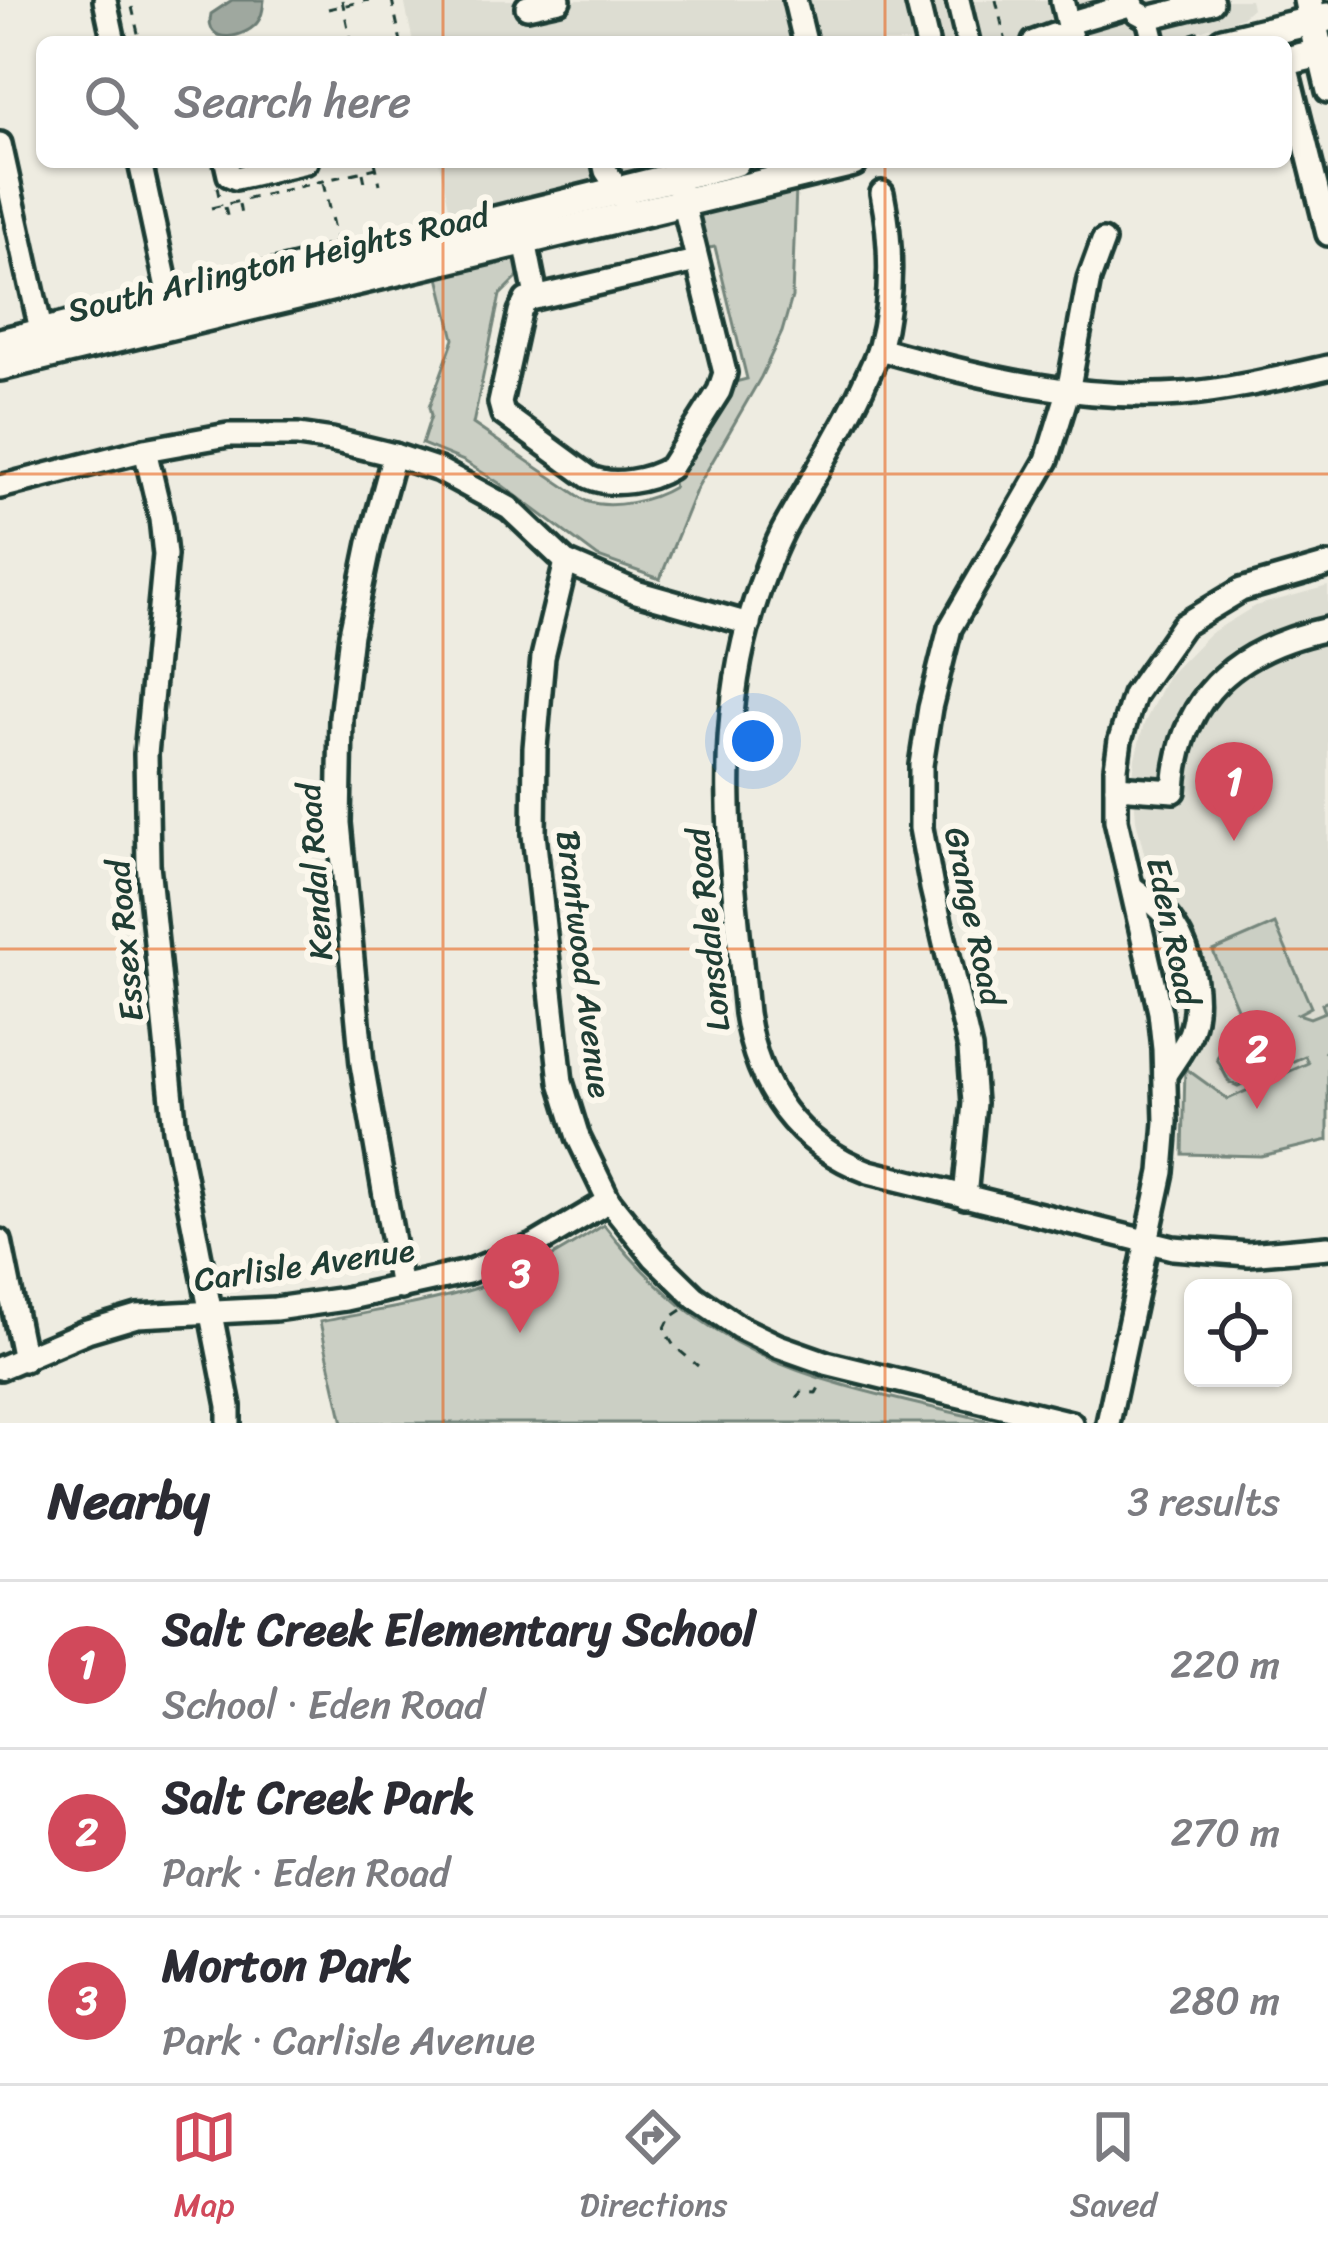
<!DOCTYPE html>
<html lang="en">
<head>
<meta charset="utf-8">
<style>
	body { margin:0; font-family:Sriracha,sans-serif; background:#f7f7f7; color:#2b2b33 }
	.controls { position:absolute; right:36px; bottom:36px; display:grid; overflow:hidden; border-radius:18px; box-shadow:0 3px 9px #0004 }
	.controls button { width:108px; height:108px; display:grid; place-items:center; padding:0; border:0; border-bottom:3px solid #e1e1e2; background:#fff; color:#2b2b33; font:60px sans-serif }
	.you { position:absolute; left:753px; top:741px; width:42px; height:42px; margin:-30px; border:9px solid #fff; border-radius:50%; background:#1a73e8; box-shadow:0 0 0 18px #1a73e833 }
	.badge { display:grid; place-items:center; width:78px; height:78px; border-radius:50%; background:#d1495b; color:#fff; font-size:39px; font-weight:700 }
	.pin { position:absolute; translate:-50% -99px; filter:drop-shadow(0 3px 6px #0008) }
	.pin::after { content:''; position:absolute; top:63px; width:42px; height:36px; background:inherit; clip-path:polygon(0 0,100% 0,50% 100%) }
	.list { margin:0; padding:0; list-style:none }
	h2 { display:flex; justify-content:space-between; align-items:center; height:156px; margin:0; padding:0 48px; font-size:51px }
	h2 small { font-size:39px; font-weight:400; color:#7c7c81 }
	.list li { display:grid; grid-template-columns:78px 1fr auto; gap:36px; align-items:center; box-sizing:border-box; height:168px; padding:0 48px; border-top:3px solid #e1e1e2 }
	.list b { display:block; font-size:45px; white-space:nowrap }
	.list p { margin:0; font-size:39px; white-space:nowrap; color:#7c7c81 }
	.list em { font-size:39px; font-style:normal; color:#7c7c81 }
	.icon { flex:none; width:66px; height:66px; fill:none; stroke:currentColor; stroke-width:2; stroke-linecap:round; stroke-linejoin:round }
	.map { position:relative; flex:none; width:1328px; height:1423px; overflow:hidden }
	.search { position:absolute; background:#fff; box-shadow:0 3px 9px #0004; left:36px; right:36px; top:36px; height:132px; display:flex; align-items:center; gap:30px; box-sizing:border-box; padding:0 42px; border-radius:18px; color:#7c7c81; font-size:45px }
	.sheet { height:660px; background:#fff }
	nav { display:flex; justify-content:space-around; align-items:center; box-sizing:border-box; height:168px; border-top:3px solid #e1e1e2; background:#fff; font-size:33px; color:#7c7c81 }
	nav a { display:grid; justify-items:center; gap:6px }
	nav .on { color:#d1495b }
	.map>svg:first-child { display:block }
</style>
</head>
<body>
<div class="map">
<svg width="1328" height="1423" viewBox="0 0 1328 1423">
	<rect width="100%" height="100%" fill="#eeece1"/>
	<filter id="ink" filterUnits="userSpaceOnUse"><feTurbulence type="fractalNoise" baseFrequency=".00833" numOctaves="2"/><feDisplacementMap in="SourceGraphic" scale="24" xChannelSelector="R" yChannelSelector="G"/><feConvolveMatrix kernelMatrix="1 2 1 2 8 2 1 2 1" color-interpolation-filters="sRGB"/></filter>
	<g filter="url(#ink)">
		<g fill="#ddddd2">
			<polygon points="404,0 1250,0 1252,8 1242,17 1166,42 413,42"/>
			<polygon points="439,162 677,162 451,215"/>
			<polygon points="1328,586 1328,1054 1228,1100 1185,1068 1182,1024 1175,980 1136,820 1133,779 1135,758 1144,724 1167,677 1209,634 1255,606"/>
		</g>
		<g fill="#cbcfc4" stroke="#75867c" stroke-width="3">
			<path d="M796,187L792,297L782,332L761,377L697,488L660,579L598,557L499,483L464,461L422,444L431,416L429,407L454,339L438,273L518,257L520,270L517,278L500,295L473,424L586,501C612,510 651,501 674,487L672,478L735,382L747,379L715,247L703,249L696,211Z"/>
			<polygon points="1275,924 1311,1007 1298,1014 1310,1018 1325,1012 1322,1004 1328,1001 1328,1049 1325,1052 1328,1054 1328,1140 1261,1156 1183,1154 1185,1068 1228,1099 1308,1063 1305,1056 1238,1086 1229,1082 1217,1059 1222,1048 1279,1022 1248,1034 1213,951"/>
			<path d="M604,1225C716,1371 830,1382 997,1423H343L320,1322C378,1310 439,1302 495,1282C535,1269 569,1247 604,1225Z"/>
		</g>
		<path fill="#9fa89f" stroke="#6c7d74" stroke-width="3" d="M232,0H264C263,7 263,14 259,20C249,38 203,48 211,14Z"/>
		<g fill="none" stroke-linecap="round" stroke-linejoin="round">
			<defs>
				<g id="minor">
					<polyline points="105,0 114,42"/>
					<polyline points="795,0 805,42"/>
					<polyline points="917,0 927,42"/>
					<polyline points="958,0 968,42"/>
					<polyline points="1062,0 1072,42"/>
					<polyline points="527,7 559,0"/>
					<polyline points="1137,12 1148,18 1154,42"/>
					<polyline points="1148,18 1212,2"/>
					<polyline points="1068,23 1133,4"/>
					<polyline points="1034,42 1053,35 1072,39"/>
					<polyline points="1319,53 1328,91"/>
					<polyline points="1286,65 1328,234"/>
					<polyline points="0,144 45,348"/>
					<polyline points="140,162 172,311"/>
					<polyline points="226,162 229,175 236,178 306,162"/>
					<polyline points="604,162 606,171 624,198"/>
					<path d="M680,189L725,373L719,391L670,468C649,481 612,488 589,477L503,414L500,403L520,312L526,300L696,261"/>
					<path d="M882,193C892,242 893,297 880,346C876,360 868,374 862,388C839,438 809,483 783,531C769,559 757,594 748,625C713,753 734,884 746,1013C757,1088 797,1145 869,1172L1173,1248L1248,1254L1328,1247"/>
					<polyline points="522,226 536,296"/>
					<path d="M879,349C979,377 1077,401 1182,394C1231,390 1280,378 1328,367"/>
					<polyline points="145,450 161,518 165,555 146,754 148,864 175,1130 229,1406 229,1423"/>
					<polyline points="394,455 370,543 351,634 341,718 339,823 362,1064 401,1288"/>
					<polyline points="0,487 145,450 228,435 298,435 332,440 394,455 439,470 509,508 566,562 636,592 749,624"/>
					<polyline points="566,562 543,657 535,748 534,834 561,1082 578,1137 609,1201 654,1257 695,1297 739,1327 778,1346 826,1363 1071,1423"/>
					<path d="M1116,787L1174,791C1179,695 1238,648 1328,629"/>
					<path d="M1132,887C1147,898 1163,909 1173,925C1193,954 1202,1001 1190,1034C1184,1048 1173,1062 1165,1075"/>
					<polyline points="965,1197 974,1103 970,1049 932,888 921,828 921,765 930,708 950,628 1047,460 1068,392 1089,279 1103,241"/>
					<polyline points="0,1241 24,1360"/>
					<polyline points="0,1368 87,1331 137,1316 275,1309 345,1299 468,1272 535,1245 609,1201"/>
					<polyline points="1108,1423 1162,1172 1166,1122 1164,1049 1160,1012 1116,820 1116,768 1120,740 1134,695 1183,625 1241,590 1328,565"/>
				</g>
				<g id="major">
					<polyline points="1308,0 1319,53"/>
					<polyline points="1223,42 1328,17"/>
					<polyline points="1286,61 1328,51"/>
					<polyline points="0,343 735,162"/>
					<polyline points="0,366 853,162"/>
				</g>
			</defs>
			<use href="#minor" stroke="#1f3d34" stroke-width="30"/>
			<use href="#major" stroke="#1f3d34" stroke-width="36"/>
			<g stroke="#1f3d34" stroke-width="3" stroke-dasharray="9 9" stroke-linecap="butt">
				<polyline points="342,0 351,42"/>
				<polyline points="392,0 401,42"/>
				<polyline points="996,0 1006,42"/>
				<polyline points="132,7 140,42"/>
				<polyline points="328,9 369,0"/>
				<polyline points="1173,40 1204,30"/>
				<polyline points="375,162 380,184"/>
				<polyline points="162,166 184,162"/>
				<polyline points="875,167 897,162"/>
				<polyline points="363,173 366,187"/>
				<polyline points="323,183 336,238"/>
				<polyline points="217,187 221,206"/>
				<polyline points="239,204 242,221"/>
				<polyline points="225,207 229,224"/>
				<polyline points="211,208 376,168"/>
				<polyline points="682,1310 670,1318 664,1330 674,1346 698,1366"/>
				<polyline points="797,1398 802,1392 816,1393 822,1382"/>
			</g>
			<use href="#minor" stroke="#fbf7ec" stroke-width="21"/>
			<use href="#major" stroke="#fbf7ec" stroke-width="27"/>
		</g>
	</g>
	<path fill="none" stroke="#e8590c" stroke-width="3" stroke-opacity="0.55" d="M443,0V42M885,0V42M443,162V1423M885,162V1423M0,474H1328M0,949H1328"/>
	<g text-anchor="middle" stroke-width="12" stroke-linejoin="round" paint-order="stroke">
		<g font-size="33" fill="#1f3d34" stroke="#fbf7ec">
			<text transform="translate(278 262) rotate(-13)" y="12">South Arlington Heights Road</text>
			<text transform="translate(314 872) rotate(-94)" y="12">Kendal Road</text>
			<text transform="translate(975 916) rotate(78)" y="12">Grange Road</text>
			<text transform="translate(707 930) rotate(-96)" y="12">Lonsdale Road</text>
			<text transform="translate(1174 931) rotate(78)" y="12">Eden Road</text>
			<text transform="translate(124 941) rotate(-95)" y="12">Essex Road</text>
			<text transform="translate(585 964) rotate(83)" y="12">Brantwood Avenue</text>
			<text transform="translate(304 1264) rotate(-8)" y="12">Carlisle Avenue</text>
		</g>
	</g>
</svg>
<div class="controls">
<button><svg class="icon" aria-label="locate" viewBox="0 0 24 24"><circle cx="12" cy="12" r="6"/><path d="M12 2v4M12 18v4M2 12h4M18 12h4"/></svg></button>
</div>
<div class="you"></div>
<div class="pin badge" style="left:1234px;top:841px">1</div>
<div class="pin badge" style="left:1257px;top:1109px">2</div>
<div class="pin badge" style="left:520px;top:1333px">3</div>
<div class="search"><svg class="icon" aria-label="search" viewBox="0 0 24 24"><circle cx="10" cy="10" r="6"/><path d="M15 15l6 6"/></svg>Search here</div>
</div>
<section class="sheet">
<h2>Nearby<small>3 results</small></h2>
<ul class="list">
<li><span class="badge">1</span><div><b>Salt Creek Elementary School</b><p>School · Eden Road</p></div><em>220 m</em></li>
<li><span class="badge">2</span><div><b>Salt Creek Park</b><p>Park · Eden Road</p></div><em>270 m</em></li>
<li><span class="badge">3</span><div><b>Morton Park</b><p>Park · Carlisle Avenue</p></div><em>280 m</em></li>
</ul>
</section>
<nav>
<a class="on"><svg class="icon" aria-label="map" viewBox="0 0 24 24"><path d="M3 6l6-2 6 2 6-2v14l-6 2-6-2-6 2zM9 4v14M15 6v14"/></svg>Map</a>
<a><svg class="icon" aria-label="directions" viewBox="0 0 24 24"><path d="M12 3l9 9-9 9-9-9zM9 14v-3h6M13 9l2 2-2 2"/></svg>Directions</a>
<a><svg class="icon" aria-label="saved" viewBox="0 0 24 24"><path d="M7 4h10v16l-5-4-5 4z"/></svg>Saved</a>
</nav>
</body>
</html>
